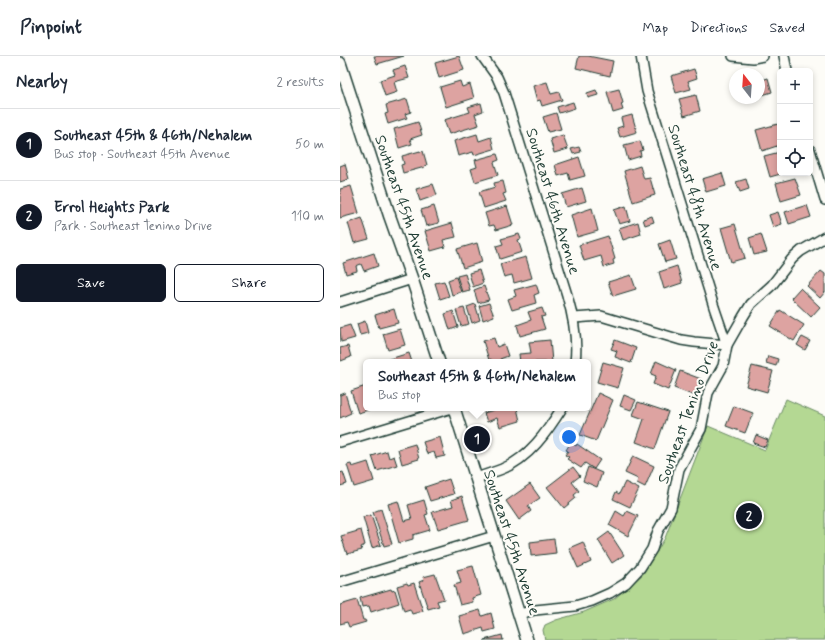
<!DOCTYPE html>
<html lang="en">
<head>
<meta charset="utf-8">
<style>
	body { margin:0; font-family:Mynerve,sans-serif; background:#f6f6f7; color:#1f2937 }
	.controls { position:absolute; right:12px; top:12px; display:grid; overflow:hidden; border-radius:6px; box-shadow:0 2px 6px #0003 }
	.controls button { width:36px; height:36px; display:grid; place-items:center; padding:0; border:0; border-bottom:1px solid #e0e1e3; background:#fff; color:#1f2937; font:20px sans-serif }
	.compass { position:absolute; left:389px; top:12px; width:36px; height:36px; border-radius:50%; background:#fff; box-shadow:0 2px 6px #0003; rotate:343deg }
	.you { position:absolute; left:229px; top:381px; width:14px; height:14px; margin:-10px; border:3px solid #fff; border-radius:50%; background:#1a73e8; box-shadow:0 0 0 6px #1a73e833 }
	.badge { display:grid; place-items:center; width:26px; height:26px; border-radius:50%; background:#111827; color:#fff; font-size:13px; font-weight:700 }
	.pin { position:absolute; translate:-50% -50%; border:2px solid #fff; box-shadow:0 1px 4px #0006 }
	.popup { position:absolute; left:23px; top:303px; width:228px; height:52px; box-sizing:border-box; display:grid; place-content:center; border-radius:6px; background:#fff; filter:drop-shadow(0 1px 3px #0005); font-size:13px; white-space:nowrap; color:#747a83 }
	.popup b { font-size:15px; color:#1f2937 }
	.popup::after { content:''; position:absolute; left:50%; top:100%; margin-left:-8px; border:8px solid transparent; border-top-color:#fff }
	.list { margin:0; padding:0; list-style:none }
	h2 { display:flex; justify-content:space-between; align-items:center; height:52px; margin:0; padding:0 16px; font-size:17px }
	h2 small { font-size:13px; font-weight:400; color:#747a83 }
	.list li { display:grid; grid-template-columns:26px 1fr auto; gap:12px; align-items:center; box-sizing:border-box; height:72px; padding:0 16px; border-top:1px solid #e0e1e3 }
	.list b { display:block; font-size:15px; white-space:nowrap }
	.list p { margin:0; font-size:13px; white-space:nowrap; color:#747a83 }
	.list em { font-size:13px; font-style:normal; color:#747a83 }
	.actions { display:flex; gap:8px; padding:12px 16px }
	.actions a { flex:1; padding:9px 0; border:1px solid #111827; border-radius:6px; text-align:center; font-size:14px; color:#111827 }
	.actions .main { background:#111827; color:#fff }
	.icon { flex:none; width:22px; height:22px; fill:none; stroke:currentColor; stroke-width:2; stroke-linecap:round; stroke-linejoin:round }
	.map { position:relative; flex:none; width:485px; height:584px; overflow:hidden }
	header { display:flex; align-items:center; gap:24px; box-sizing:border-box; height:56px; padding:0 20px; background:#fff; border-bottom:1px solid #e0e1e3 }
	header strong { font-size:19px }
	nav { display:flex; gap:22px; margin-inline-start:auto; font-size:14px }
	main { display:flex }
	aside { flex:1; background:#fff }
	.map>svg:first-child { display:block }
</style>
</head>
<body>
<header>
<strong>Pinpoint</strong>
<nav><a>Map</a><a>Directions</a><a>Saved</a></nav>
</header>
<main>
<aside>
<h2>Nearby<small>2 results</small></h2>
<ul class="list">
<li><span class="badge">1</span><div><b>Southeast 45th &amp; 46th/Nehalem</b><p>Bus stop · Southeast 45th Avenue</p></div><em>50 m</em></li>
<li><span class="badge">2</span><div><b>Errol Heights Park</b><p>Park · Southeast Tenino Drive</p></div><em>110 m</em></li>
</ul>
<div class="actions"><a class="main">Save</a><a>Share</a></div>
</aside>
<div class="map">
<svg width="485" height="584" viewBox="0 0 485 584">
	<rect width="100%" height="100%" fill="#fdfcf7"/>
	<filter id="ink" filterUnits="userSpaceOnUse"><feTurbulence type="fractalNoise" baseFrequency=".025" numOctaves="2"/><feDisplacementMap in="SourceGraphic" scale="8" xChannelSelector="R" yChannelSelector="G"/><feConvolveMatrix kernelMatrix="1 2 1 2 8 2 1 2 1" color-interpolation-filters="sRGB"/></filter>
	<g filter="url(#ink)">
		<polygon fill="#b4d893" stroke="#6a8a64" points="446,343 485,360 485,584 205,584 203,574 205,569 216,564 244,556 274,543 303,518 325,482 368,370 425,394"/>
		<g fill="#dda3a1" stroke="#1f3d34">
			<polygon points="34,0 64,0 37,8"/>
			<polygon points="119,0 124,14 99,22 95,7"/>
			<polygon points="239,0 248,0 273,5 270,20 236,12"/>
			<polygon points="65,10 69,22 54,26 57,36 45,40 40,24 55,19 53,14"/>
			<polygon points="354,13 357,22 348,25 351,33 336,37 331,20"/>
			<polygon points="428,22 432,36 419,40 419,25"/>
			<polygon points="120,25 122,31 130,28 134,42 106,51 100,31"/>
			<polygon points="207,26 211,38 219,36 222,44 202,50 200,44 197,45 193,30"/>
			<polygon points="279,33 283,47 281,48 283,54 273,57 267,36"/>
			<polygon points="256,34 258,39 248,42 247,37"/>
			<polygon points="356,39 360,55 344,60 339,43"/>
			<polygon points="67,43 71,56 65,58 67,62 48,68 45,58 48,57 46,49"/>
			<polygon points="233,46 235,52 219,57 217,51"/>
			<polygon points="141,47 143,55 135,58 139,69 109,78 104,64 130,56 128,51"/>
			<polygon points="216,57 221,73 208,76 203,61"/>
			<polygon points="292,59 297,76 280,81 277,72 283,70 281,62"/>
			<polygon points="78,66 82,79 70,83 72,88 59,92 54,73"/>
			<polygon points="438,68 440,76 440,89 422,95 416,74"/>
			<polygon points="137,78 139,85 151,81 154,93 134,99 133,96 118,100 114,85"/>
			<polygon points="223,79 228,93 214,97 210,83"/>
			<polygon points="300,85 303,94 300,95 301,100 288,104 284,89"/>
			<polygon points="239,91 241,96 233,98 231,93"/>
			<polygon points="80,95 80,96 83,95 87,109 84,110 85,111 63,117 61,109 64,108 62,100"/>
			<polygon points="440,96 440,117 444,117 430,121 424,100"/>
			<polygon points="157,98 159,104 154,106 158,119 135,126 131,113 137,111 135,104"/>
			<polygon points="239,101 245,120 230,124 228,117 218,120 215,109"/>
			<polygon points="5,108 9,123 0,126 0,110"/>
			<polygon points="300,110 304,123 310,122 315,139 293,146 284,115"/>
			<polygon points="382,117 386,130 366,136 362,123"/>
			<polygon points="455,122 461,139 441,145 436,127"/>
			<polygon points="406,123 409,133 400,136 396,126"/>
			<polygon points="163,125 166,137 163,138 166,145 144,152 139,136 155,131 154,127"/>
			<polygon points="93,128 97,139 80,145 76,133"/>
			<polygon points="11,130 19,157 0,162 0,133"/>
			<polygon points="242,132 246,145 226,151 222,138"/>
			<polygon points="467,149 471,161 449,168 445,156"/>
			<polygon points="94,150 99,167 86,170 81,154"/>
			<polygon points="167,150 173,169 156,174 154,169 149,170 145,157"/>
			<polygon points="286,150 290,165 279,168 274,154"/>
			<polygon points="252,152 258,175 237,181 231,159"/>
			<polygon points="438,156 442,168 433,171 429,159"/>
			<polygon points="312,160 314,166 305,169 303,163"/>
			<polygon points="22,162 29,183 14,187 8,167"/>
			<polygon points="298,166 301,178 283,184 279,172"/>
			<polygon points="112,167 116,181 103,184 105,191 91,195 85,175"/>
			<polygon points="395,168 405,202 391,206 381,172"/>
			<polygon points="179,178 181,183 178,184 182,196 160,203 156,190 163,188 161,183"/>
			<polygon points="421,178 427,196 414,199 409,182"/>
			<polygon points="268,180 275,203 273,204 274,208 264,211 261,200 244,205 239,189"/>
			<polygon points="330,184 336,203 325,206 319,188"/>
			<polygon points="137,187 142,206 123,212 117,193"/>
			<polygon points="34,197 38,210 24,215 21,208 16,210 17,215 6,218 3,207"/>
			<polygon points="186,201 192,222 174,227 172,219 164,221 160,208"/>
			<polygon points="337,210 342,227 324,233 319,216"/>
			<polygon points="139,214 143,227 133,231 129,217"/>
			<polygon points="481,215 485,218 485,236 480,242 467,230"/>
			<polygon points="125,218 130,234 122,236 117,220"/>
			<polygon points="291,219 296,233 273,240 268,226"/>
			<polygon points="116,221 121,236 112,239 108,224"/>
			<polygon points="104,225 109,240 100,243 95,227"/>
			<polygon points="196,228 199,237 194,239 196,247 172,254 168,243 176,240 174,234"/>
			<polygon points="144,230 149,244 138,247 134,234"/>
			<polygon points="460,232 480,251 471,261 451,242"/>
			<polygon points="149,247 154,260 143,264 139,250"/>
			<polygon points="135,248 140,264 132,267 127,251"/>
			<polygon points="124,252 129,268 121,270 116,254"/>
			<polygon points="202,252 205,260 201,261 205,273 180,280 177,269 191,264 188,256"/>
			<polygon points="54,253 58,267 39,272 35,259"/>
			<polygon points="440,254 464,269 454,285 430,270"/>
			<polygon points="113,255 118,271 110,274 105,258"/>
			<polygon points="25,265 28,277 20,279 17,268"/>
			<polygon points="10,269 15,282 1,286 0,272"/>
			<polygon points="60,273 65,289 48,294 43,278"/>
			<polygon points="462,281 470,285 465,294 457,289"/>
			<polygon points="154,282 157,291 164,288 168,300 160,303 161,306 152,306 151,303 149,304 143,285"/>
			<polygon points="210,284 212,306 180,306 179,298 191,297 189,286"/>
			<polygon points="275,284 296,292 291,307 275,301 277,295 271,293"/>
			<polygon points="8,290 11,301 1,305 0,292"/>
			<polygon points="69,297 72,306 40,306"/>
			<polygon points="428,300 438,303 436,310 426,307"/>
			<polygon points="316,305 336,314 328,334 313,328 316,320 311,318"/>
			<polygon points="263,306 284,312 278,332 257,326"/>
			<polygon points="412,310 433,315 427,336 406,330"/>
			<polygon points="340,315 361,323 355,340 334,332"/>
			<polygon points="26,330 26,352 35,352 18,357 11,335"/>
			<polygon points="5,337 11,357 0,362 0,339"/>
			<polygon points="258,337 273,344 256,385 240,379"/>
			<polygon points="284,339 296,344 291,354 280,350"/>
			<polygon points="298,346 328,356 315,393 296,386 304,363 293,359"/>
			<polygon points="394,350 413,357 405,377 386,370"/>
			<polygon points="160,352 177,352 180,365 160,371 157,362 147,366 144,357"/>
			<polygon points="416,379 428,384 425,391 413,387"/>
			<polygon points="100,381 105,400 96,402 94,396 87,398 83,386"/>
			<polygon points="231,386 236,390 237,388 260,404 254,413 245,407 241,412 227,403 229,401 225,399 228,395 226,394"/>
			<polygon points="75,388 79,403 62,408 58,393"/>
			<polygon points="47,395 49,402 54,400 57,409 37,415 32,400"/>
			<polygon points="293,400 314,410 305,431 297,427 298,423 285,417"/>
			<polygon points="28,406 34,425 14,431 7,409 11,408 12,411"/>
			<polygon points="233,411 240,420 232,426 239,435 234,439 236,442 224,452 207,431"/>
			<polygon points="248,411 262,417 257,431 243,425"/>
			<polygon points="3,416 7,428 0,430 0,417"/>
			<polygon points="109,423 114,438 90,445 85,431"/>
			<polygon points="285,426 299,433 290,451 273,443 276,436 279,438"/>
			<polygon points="190,428 200,442 188,450 191,455 179,464 166,445"/>
			<polygon points="122,440 129,464 98,473 92,456 113,450 111,444"/>
			<polygon points="84,444 88,458 85,459 90,474 73,479 73,483 59,487 48,448 58,445 64,465 72,463 68,449"/>
			<polygon points="41,453 52,488 44,490 33,456"/>
			<polygon points="276,455 284,460 287,455 298,460 288,480 269,469"/>
			<polygon points="31,459 41,489 32,492 23,461"/>
			<polygon points="21,474 25,489 21,491 22,494 7,498 1,480"/>
			<polygon points="269,476 284,499 272,507 258,484"/>
			<polygon points="214,483 216,497 191,500 190,486"/>
			<polygon points="243,486 251,506 238,512 229,492"/>
			<polygon points="133,510 141,539 132,542 133,546 120,549 114,529 121,527 117,514"/>
			<polygon points="95,518 104,543 97,545 99,550 88,553 79,526 84,524 83,521"/>
			<polygon points="67,527 68,529 74,527 83,555 72,558 70,553 64,555 57,530"/>
			<polygon points="51,533 52,535 55,534 59,547 31,556 29,550 22,551 20,542"/>
			<polygon points="17,544 23,564 25,564 26,566 9,571 7,566 0,568 0,549"/>
			<polygon points="140,554 142,560 151,557 155,573 144,576 143,572 124,578 119,560"/>
			<polygon points="162,579 163,584 144,584"/>
		</g>
		<g fill="none" stroke-linecap="round" stroke-linejoin="round">
			<defs>
				<g id="minor">
					<path d="M142,0L157,21L164,37L227,239C233,260 238,284 235,306"/>
					<polyline points="393,0 413,2 423,0"/>
					<polyline points="444,0 447,15"/>
					<polyline points="470,94 485,144"/>
					<polyline points="0,246 72,223"/>
					<polyline points="234,262 261,260 341,284 354,286 387,289 374,251 307,35 301,0"/>
					<polyline points="0,386 112,352"/>
					<path d="M136,422C145,419 154,416 162,413C189,402 207,376 222,352"/>
					<polyline points="0,526 154,480"/>
					<polyline points="179,558 195,554 235,550 252,545 270,537 286,527 300,512 312,493 318,475 331,452 339,413 361,373 368,337 383,310 387,289 403,261 411,248 432,229 452,203 461,195 485,181"/>
				</g>
				<g id="tertiary">
					<polyline points="0,7 50,161 72,223 99,306"/>
					<polyline points="114,352 187,584"/>
				</g>
			</defs>
			<use href="#minor" stroke="#1f3d34" stroke-width="12"/>
			<use href="#tertiary" stroke="#1f3d34" stroke-width="14"/>
			<use href="#minor" stroke="#fdfcf7" stroke-width="9"/>
			<use href="#tertiary" stroke="#fdfcf7" stroke-width="11"/>
		</g>
	</g>
	<g text-anchor="middle" stroke-width="4" stroke-linejoin="round" paint-order="stroke">
		<g font-size="16" fill="#1f3d34" stroke="#fdfcf7">
			<text transform="translate(356 141) rotate(73)" y="6">Southeast 48th Avenue</text>
			<text transform="translate(214 145) rotate(73)" y="6">Southeast 46th Avenue</text>
			<text transform="translate(65 151) rotate(71)" y="6">Southeast 45th Avenue</text>
			<text transform="translate(347 356) rotate(-70)" y="6">Southeast Tenino Drive</text>
			<text transform="translate(173 486) rotate(72)" y="6">Southeast 45th Avenue</text>
		</g>
	</g>
</svg>
<div class="controls">
<button>+</button>
<button>−</button>
<button><svg class="icon" aria-label="locate" viewBox="0 0 24 24"><circle cx="12" cy="12" r="6"/><path d="M12 2v4M12 18v4M2 12h4M18 12h4"/></svg></button>
</div>
<svg class="compass" viewBox="-18 -18 36 36"><path d="M0-13l5 13h-10z" fill="#e53935"/><path d="M0 13l5-13h-10z" fill="#747a83"/></svg>
<div class="you"></div>
<div class="pin badge" style="left:137px;top:383px">1</div>
<div class="popup"><b>Southeast 45th &amp; 46th/Nehalem</b>Bus stop</div>
<div class="pin badge" style="left:409px;top:460px">2</div>
</div>
</main>
</body>
</html>
